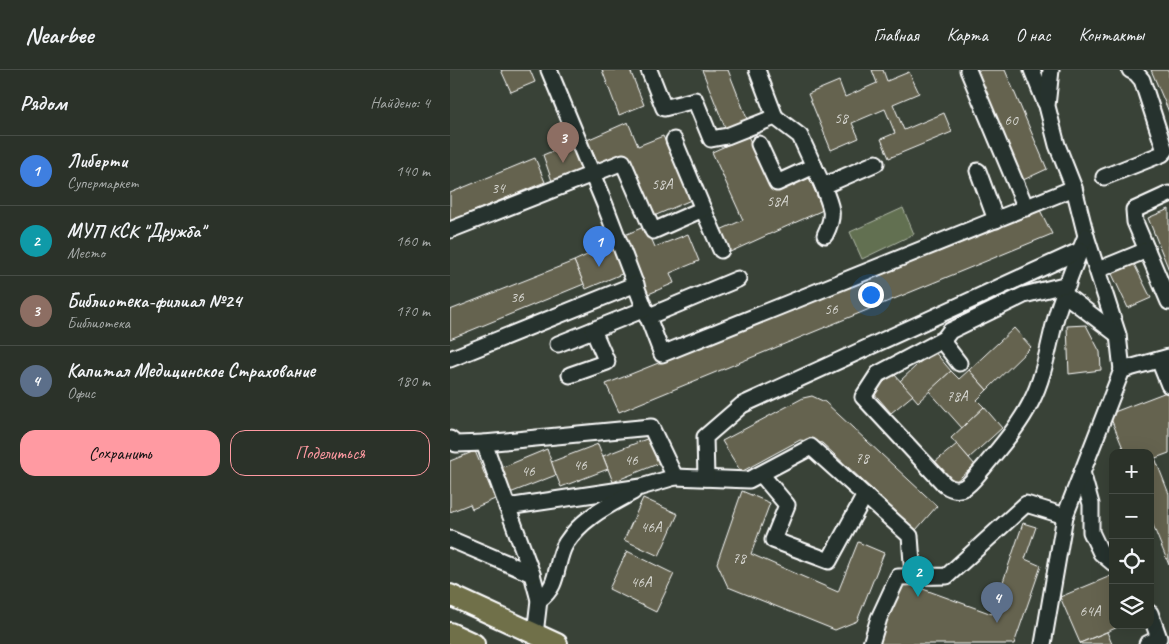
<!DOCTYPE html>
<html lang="ru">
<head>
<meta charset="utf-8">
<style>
	body { margin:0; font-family:Caveat,sans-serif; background:#373e35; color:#f1f3f6 }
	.controls { position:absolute; right:15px; bottom:15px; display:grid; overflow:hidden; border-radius:10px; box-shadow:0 5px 20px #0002 }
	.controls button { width:45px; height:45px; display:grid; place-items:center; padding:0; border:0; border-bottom:1px solid #474d46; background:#2b3229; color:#f1f3f6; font:25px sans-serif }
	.you { position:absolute; left:420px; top:224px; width:18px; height:18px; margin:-12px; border:4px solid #fff; border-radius:50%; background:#1a73e8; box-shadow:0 0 0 8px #1a73e833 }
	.badge { display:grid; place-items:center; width:32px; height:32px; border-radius:50%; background:#ff9aa2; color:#fff; font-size:16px; font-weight:700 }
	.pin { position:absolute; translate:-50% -41px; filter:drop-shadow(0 1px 2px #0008) }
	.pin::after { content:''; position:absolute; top:26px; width:18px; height:15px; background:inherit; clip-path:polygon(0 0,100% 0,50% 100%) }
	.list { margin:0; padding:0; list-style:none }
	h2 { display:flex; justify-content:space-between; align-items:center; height:65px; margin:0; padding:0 20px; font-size:21px }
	h2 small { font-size:16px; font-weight:400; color:#a6aaa8 }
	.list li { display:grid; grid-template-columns:32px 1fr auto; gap:15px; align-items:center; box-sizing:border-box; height:70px; padding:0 20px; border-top:1px solid #474d46 }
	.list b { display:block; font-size:19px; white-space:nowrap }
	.list p { margin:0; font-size:16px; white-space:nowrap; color:#a6aaa8 }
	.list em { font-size:16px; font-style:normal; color:#a6aaa8 }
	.actions { display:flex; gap:10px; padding:15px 20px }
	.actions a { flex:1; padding:11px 0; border:1px solid #ff9aa2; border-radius:15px; text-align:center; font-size:18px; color:#ff9aa2 }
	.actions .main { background:#ff9aa2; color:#111 }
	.icon { flex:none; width:28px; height:28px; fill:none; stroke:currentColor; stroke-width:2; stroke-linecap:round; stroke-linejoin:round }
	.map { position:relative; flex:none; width:719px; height:574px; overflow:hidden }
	header { display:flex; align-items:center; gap:30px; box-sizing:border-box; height:70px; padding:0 25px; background:#2b3229; border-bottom:1px solid #474d46 }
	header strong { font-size:24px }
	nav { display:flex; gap:28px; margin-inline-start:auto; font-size:18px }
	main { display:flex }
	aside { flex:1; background:#2b3229 }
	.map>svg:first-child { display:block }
</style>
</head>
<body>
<header>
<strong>Nearbee</strong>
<nav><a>Главная</a><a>Карта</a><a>О нас</a><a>Контакты</a></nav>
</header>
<main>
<aside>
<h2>Рядом<small>Найдено: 4</small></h2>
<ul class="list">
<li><span class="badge" style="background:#3f7fe0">1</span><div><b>Либерти</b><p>Супермаркет</p></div><em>140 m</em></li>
<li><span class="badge" style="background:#0f9aa8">2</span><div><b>МУП КСК &quot;Дружба&quot;</b><p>Место</p></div><em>160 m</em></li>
<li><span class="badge" style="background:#8d6e63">3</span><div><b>Библиотека-филиал №24</b><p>Библиотека</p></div><em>170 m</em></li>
<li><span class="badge" style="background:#5c6f8a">4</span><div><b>Капитал Медицинское Страхование</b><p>Офис</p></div><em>180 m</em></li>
</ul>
<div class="actions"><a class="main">Сохранить</a><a>Поделиться</a></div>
</aside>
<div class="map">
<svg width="719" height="574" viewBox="0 0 719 574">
	<rect width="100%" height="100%" fill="#394237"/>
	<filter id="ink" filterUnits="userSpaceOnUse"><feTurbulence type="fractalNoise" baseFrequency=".02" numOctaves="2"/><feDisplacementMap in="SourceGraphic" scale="10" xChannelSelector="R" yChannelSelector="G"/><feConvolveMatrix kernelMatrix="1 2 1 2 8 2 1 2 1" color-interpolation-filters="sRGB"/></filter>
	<g filter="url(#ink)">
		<polygon fill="#627051" stroke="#b0b8a8" points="453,138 464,164 412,189 400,162"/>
		<g fill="#65644f" stroke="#fff">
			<polygon points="51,0 80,0 85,12 61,22"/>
			<polygon points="152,0 180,0 194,35 169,45"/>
			<polygon points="252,0 278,0 298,51 276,60"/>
			<polygon points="422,0 433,0 437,11 459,2 469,23 443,34 454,60 494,43 502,62 439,88 431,69 445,63 435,39 402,53 409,68 381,80 358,24 389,11 395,27 427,13"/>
			<polygon points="527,0 555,0 597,99 571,111"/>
			<polygon points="701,0 719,0 719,42"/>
			<polygon points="178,52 188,76 213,66 241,130 204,146 179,86 150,98 137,70"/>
			<polygon points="298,66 323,121 358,105 373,140 280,182 270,160 293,150 262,82"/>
			<polygon points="122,73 134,102 103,114 93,85"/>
			<polygon points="85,88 95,112 0,151 0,123"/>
			<polygon points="719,139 719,200 698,148"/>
			<polygon points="590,140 602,164 169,342 156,314"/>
			<polygon points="196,156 205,177 238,164 249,191 220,203 224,213 194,226 170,167"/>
			<polygon points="161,174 174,203 136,219 124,191"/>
			<polygon points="124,191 134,214 0,269 0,240"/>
			<polygon points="684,194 701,228 678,238 662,204"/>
			<polygon points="636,255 650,282 651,300 619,304 617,256"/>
			<polygon points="564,258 581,277 537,320 519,300"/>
			<polygon points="483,280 501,301 468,332 450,311"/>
			<polygon points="519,300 537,320 527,330 534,337 512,358 479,321 501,301 509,309"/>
			<polygon points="444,304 463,325 441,343 422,321"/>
			<polygon points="719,321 719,383 700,390 700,383 675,383 659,344"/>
			<polygon points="362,326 375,332 487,436 466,460 372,373 350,370 291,402 272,371 353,328"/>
			<polygon points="534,337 552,358 519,388 501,368"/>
			<polygon points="199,368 210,393 163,412 153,386"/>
			<polygon points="148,374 158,399 111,417 101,392"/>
			<polygon points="507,374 525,395 504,413 485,392"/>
			<polygon points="97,379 106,405 60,423 51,398"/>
			<polygon points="25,381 45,429 22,439 20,434 0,442 0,391"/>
			<polygon points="705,388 719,424 719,495 700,448 700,390"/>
			<polygon points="292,421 320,433 301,484 388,522 408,472 434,483 407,551 385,560 278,517 267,493"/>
			<polygon points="193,428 228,444 209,486 174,470"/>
			<polygon points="573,453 586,457 575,489 591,496 564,574 425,574 448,510 542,544"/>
			<polygon points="177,481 224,504 206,542 159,519"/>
			<polygon points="663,505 663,555 673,555 630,573 610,527"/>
			<polygon points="657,562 662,574 631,574 630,573"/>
		</g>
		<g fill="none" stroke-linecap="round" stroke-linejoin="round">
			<defs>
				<g id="minor">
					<polyline points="99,0 155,135 212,284 624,118"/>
					<polyline points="199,0 214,38 245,30 261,69 277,66 325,47 350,66 373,116 426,93"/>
					<polyline points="307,0 325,47"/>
					<polyline points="518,0 576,138"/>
					<polyline points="582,0 595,32"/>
					<polyline points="601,0 597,36 607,75 624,118 636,166 668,265 672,300 719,287"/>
					<polyline points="309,74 327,113 364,96"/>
					<polyline points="528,101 546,150"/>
					<polyline points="654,107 712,84 715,81 692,10 686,3 680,0"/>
					<path d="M373,116C381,138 386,143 375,165"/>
					<polyline points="719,124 684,140 685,152 719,232"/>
					<polyline points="253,139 271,180"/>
					<polyline points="0,160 173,92 203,161 253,139 224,70"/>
					<polyline points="648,200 697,180"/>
					<polyline points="614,224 668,265"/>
					<polyline points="197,247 288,209"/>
					<path d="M494,269L428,304L413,327L495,415C514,428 523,409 534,397C551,376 569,356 581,332C597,301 599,266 610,234C618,211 627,188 636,166"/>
					<polyline points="108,274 195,239"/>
					<polyline points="0,289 186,214"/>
					<polyline points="709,290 719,315"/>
					<polyline points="509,293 495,275 494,269 500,261 574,225 618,214"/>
					<polyline points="120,305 157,292 143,260"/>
					<polyline points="0,369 6,374 34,373 82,504 89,530 85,564"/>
					<polyline points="34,373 201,357 225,407 191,417 57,437"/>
					<polyline points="632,402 641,434 641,462 651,483 663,493"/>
					<polyline points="311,404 337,435 323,470 379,491 415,425"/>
					<polyline points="225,407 299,410 361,377 460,466 463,506"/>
					<polyline points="256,408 255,367 292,335 631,180"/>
					<polyline points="0,469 82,504"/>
					<path d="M89,530C111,515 104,492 116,473C133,447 158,436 183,422"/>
					<polyline points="421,574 429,548 448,507 497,506 576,434 615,446"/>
					<polyline points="593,574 615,446 672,300"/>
					<polyline points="697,574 709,568 700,543"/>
				</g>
				<g id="major">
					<polyline points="0,525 107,574"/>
					<polyline points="0,563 24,574"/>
				</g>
			</defs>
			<use href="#minor" stroke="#fff" stroke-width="19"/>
			<use href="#major" stroke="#fff" stroke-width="24"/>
			<use href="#minor" stroke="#26332d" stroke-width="15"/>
			<use href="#major" stroke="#6f704a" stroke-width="20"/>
			<polyline stroke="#fff" stroke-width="1" points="0,537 81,574"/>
		</g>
	</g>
	<g text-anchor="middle" stroke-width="5" stroke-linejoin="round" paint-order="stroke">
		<g font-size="15" fill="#d8d8d3">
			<text x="391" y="53">58</text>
			<text x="561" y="55">60</text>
			<text x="212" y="119">58А</text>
			<text x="48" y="123">34</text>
			<text x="327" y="136">58А</text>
			<text x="67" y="232">36</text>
			<text x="381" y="244">56</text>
			<text x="507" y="331">78А</text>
			<text x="412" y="393">78</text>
			<text x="181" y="395">46</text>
			<text x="130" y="400">46</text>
			<text x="78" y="406">46</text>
			<text x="201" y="462">46А</text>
			<text x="289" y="493">78</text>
			<text x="191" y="517">46А</text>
			<text x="640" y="546">64А</text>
		</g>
	</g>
</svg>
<div class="controls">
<button>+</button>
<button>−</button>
<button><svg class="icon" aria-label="locate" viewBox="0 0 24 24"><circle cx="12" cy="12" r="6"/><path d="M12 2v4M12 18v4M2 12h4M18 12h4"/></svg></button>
<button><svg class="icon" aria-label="layers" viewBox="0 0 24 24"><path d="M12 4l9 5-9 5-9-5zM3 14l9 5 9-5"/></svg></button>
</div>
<div class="you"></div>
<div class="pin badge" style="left:149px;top:197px;background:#3f7fe0">1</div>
<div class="pin badge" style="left:468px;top:527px;background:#0f9aa8">2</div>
<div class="pin badge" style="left:113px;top:93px;background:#8d6e63">3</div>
<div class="pin badge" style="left:547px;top:553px;background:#5c6f8a">4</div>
</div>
</main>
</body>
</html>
